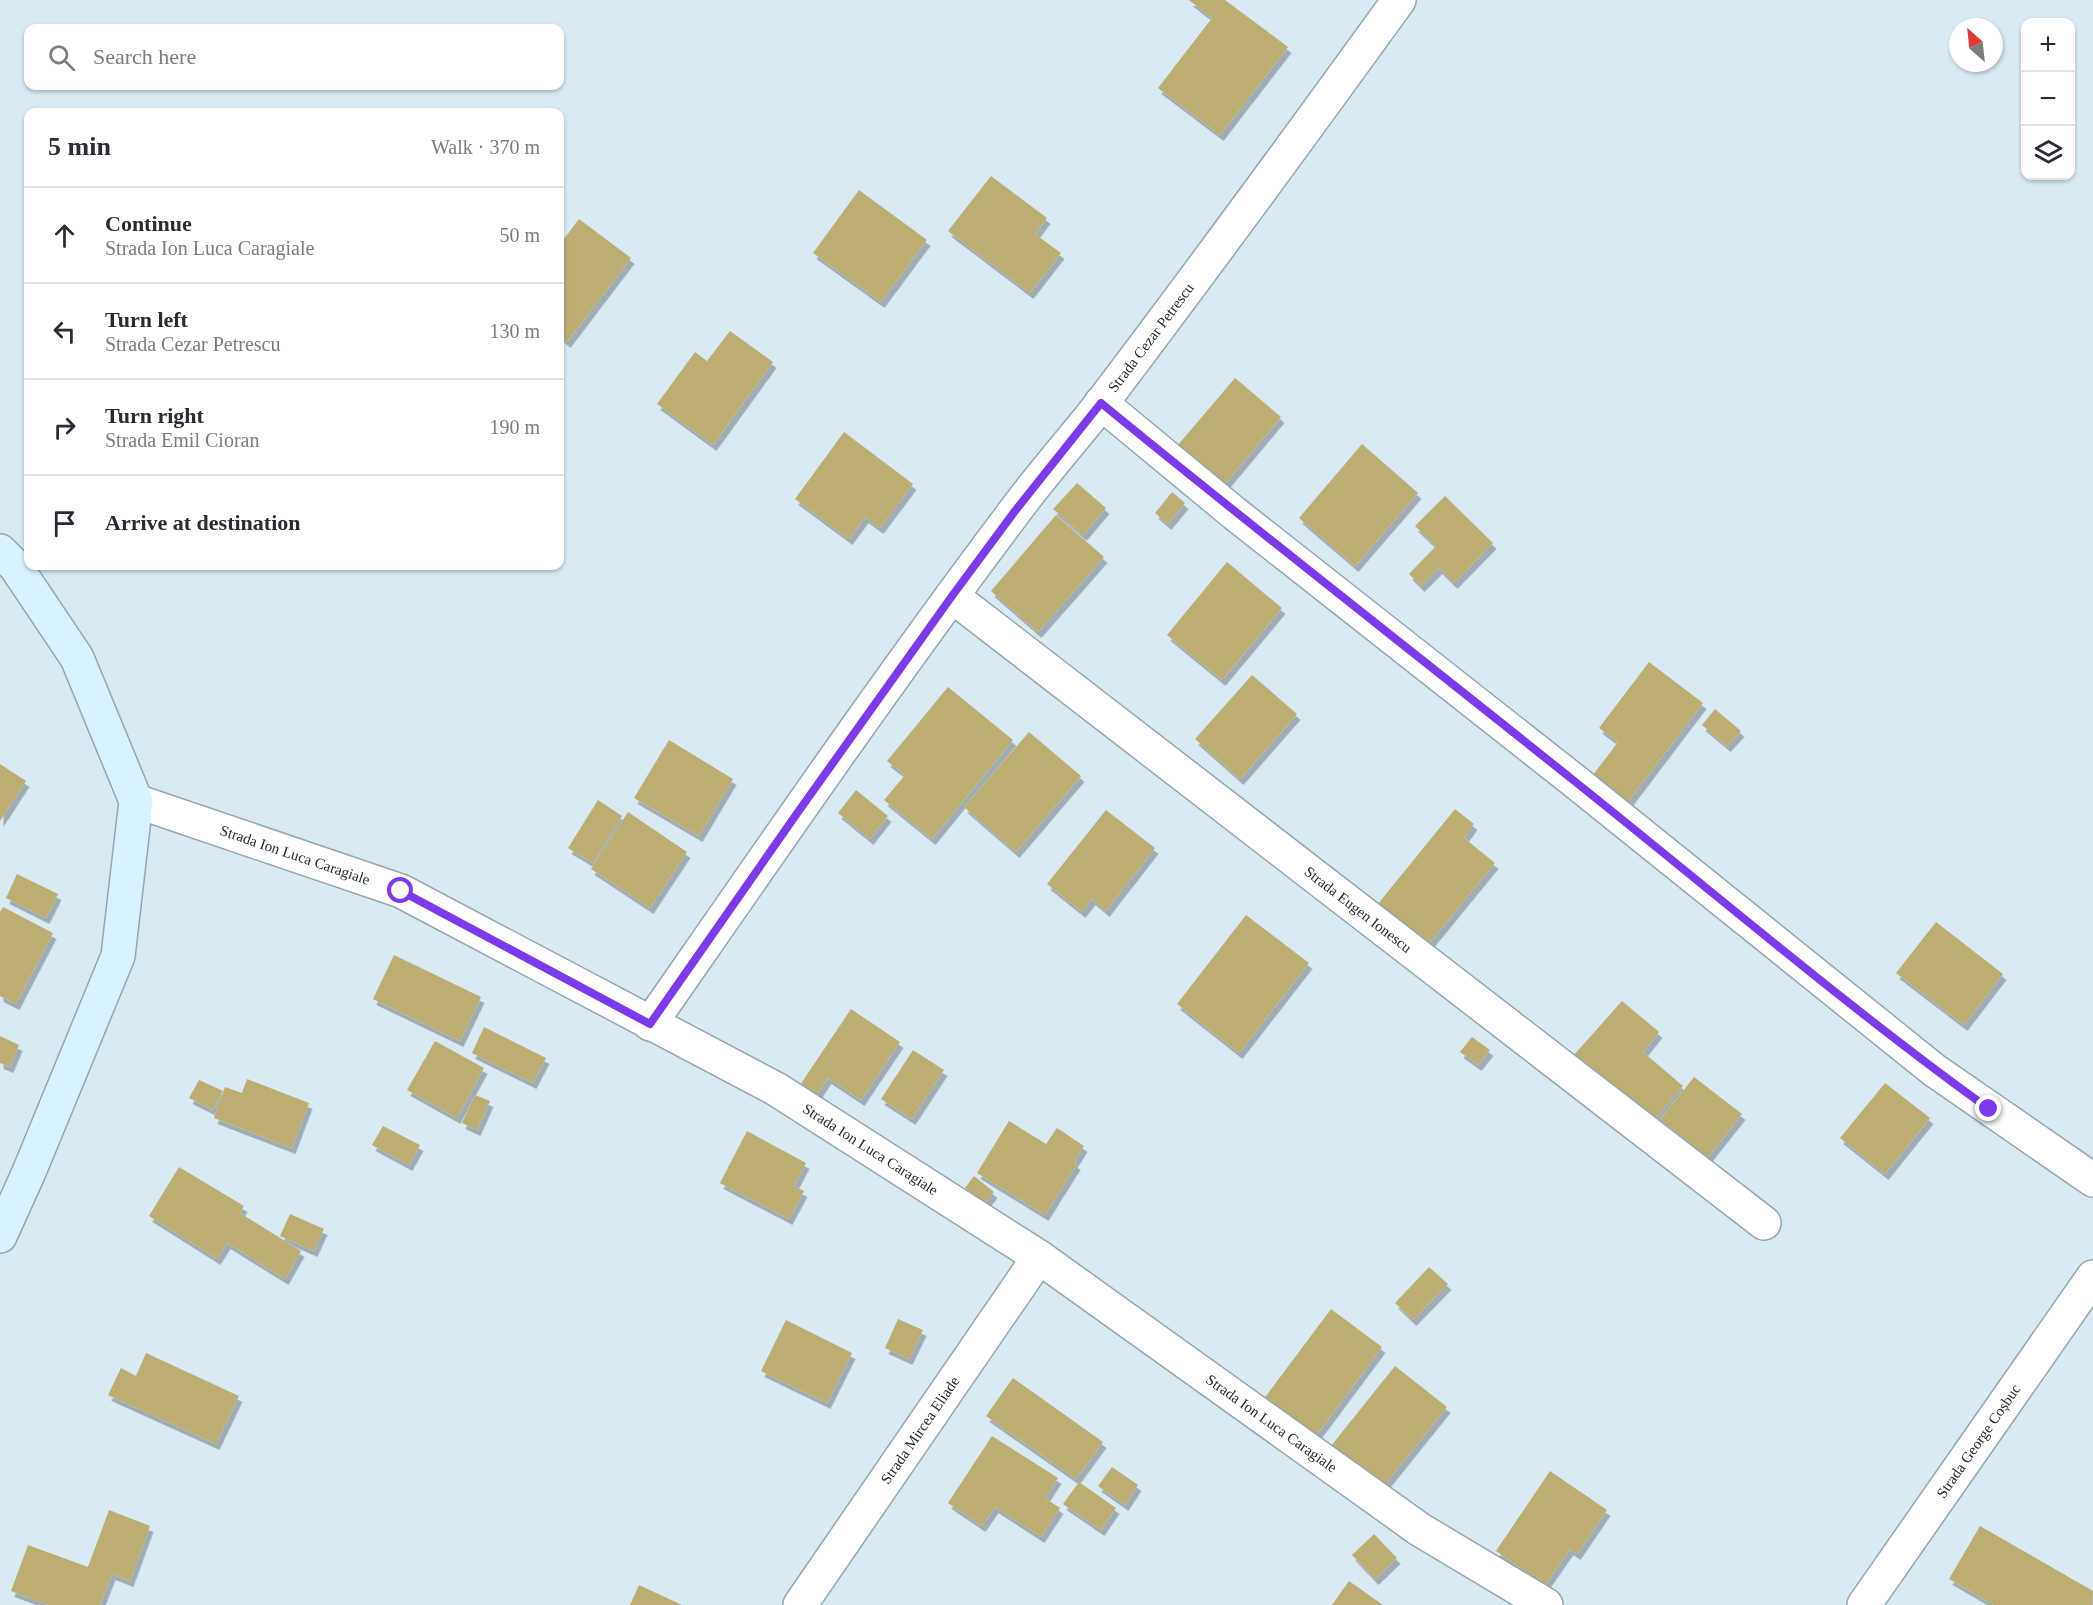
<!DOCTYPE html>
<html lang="en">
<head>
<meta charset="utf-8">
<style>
	body { margin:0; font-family:Georgia,serif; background:#f7f7f7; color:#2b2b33 }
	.controls { position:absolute; right:18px; top:18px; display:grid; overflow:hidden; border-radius:12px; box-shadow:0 2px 4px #0004 }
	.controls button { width:54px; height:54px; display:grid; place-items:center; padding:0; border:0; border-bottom:2px solid #e1e1e2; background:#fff; color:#2b2b33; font:30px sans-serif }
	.compass { position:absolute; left:1949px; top:18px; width:54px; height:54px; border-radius:50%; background:#fff; box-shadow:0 2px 4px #0004; rotate:333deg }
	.stop { position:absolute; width:18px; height:18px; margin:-14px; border:4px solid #7c3aed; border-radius:50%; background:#fff }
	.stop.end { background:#7c3aed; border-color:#fff; box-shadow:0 2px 6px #0008 }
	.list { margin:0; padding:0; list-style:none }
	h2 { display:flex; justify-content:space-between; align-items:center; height:78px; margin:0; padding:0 24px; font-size:26px }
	h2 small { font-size:20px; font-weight:400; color:#7c7c81 }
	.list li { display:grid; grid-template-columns:39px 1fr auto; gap:18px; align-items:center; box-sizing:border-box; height:96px; padding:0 24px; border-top:2px solid #e1e1e2 }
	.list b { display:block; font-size:22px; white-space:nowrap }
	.list p { margin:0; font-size:20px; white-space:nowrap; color:#7c7c81 }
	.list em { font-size:20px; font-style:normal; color:#7c7c81 }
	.icon { flex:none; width:33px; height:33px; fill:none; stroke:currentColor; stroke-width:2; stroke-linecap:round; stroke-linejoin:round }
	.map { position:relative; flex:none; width:2093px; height:1605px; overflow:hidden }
	.search { position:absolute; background:#fff; box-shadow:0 2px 4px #0004; left:24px; top:24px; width:540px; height:66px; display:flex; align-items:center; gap:15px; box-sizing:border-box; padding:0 21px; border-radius:12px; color:#7c7c81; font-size:22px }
	.panel { position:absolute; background:#fff; box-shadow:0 2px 4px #0004; left:24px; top:108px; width:540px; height:462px; border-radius:12px }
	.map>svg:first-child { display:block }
</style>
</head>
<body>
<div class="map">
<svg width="2093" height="1605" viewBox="0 0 2093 1605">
	<defs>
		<filter id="shadow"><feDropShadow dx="3.5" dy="6" stdDeviation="0" flood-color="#0004"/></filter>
	</defs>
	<rect width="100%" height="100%" fill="#daeaf3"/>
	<g fill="#bcae73" filter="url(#shadow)">
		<polygon points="1189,0 1225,0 1288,47 1220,135 1158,88 1212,18"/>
		<polygon points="991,176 1047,218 1035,234 1061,253 1030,293 948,231"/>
		<polygon points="859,190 927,240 881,302 813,253"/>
		<polygon points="579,219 631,258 567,342 560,336 560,244"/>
		<polygon points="730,331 773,362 713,445 657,404 695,352 707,361"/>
		<polygon points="1235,378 1281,417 1225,484 1178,445"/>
		<polygon points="844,432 913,484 880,528 865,517 849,539 795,499"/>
		<polygon points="1362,444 1418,493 1355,566 1299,518"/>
		<polygon points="1077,483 1106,508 1083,535 1053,509"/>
		<polygon points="1172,492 1185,503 1168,524 1155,513"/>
		<polygon points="1445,496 1493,543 1454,583 1439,568 1421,586 1409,574 1436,546 1415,526"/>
		<polygon points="1056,515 1104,557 1038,632 991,591"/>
		<polygon points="1227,562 1282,608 1222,680 1167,635"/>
		<polygon points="1649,662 1703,703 1628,802 1593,775 1618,742 1599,728"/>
		<polygon points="1252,675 1297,714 1240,779 1195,739"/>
		<polygon points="948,687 1013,740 932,839 884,800 905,775 887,761"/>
		<polygon points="1715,709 1741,731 1727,746 1702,725"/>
		<polygon points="1029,732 1081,776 1016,852 964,807"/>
		<polygon points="669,740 733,779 699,836 634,798"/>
		<polygon points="0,764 26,781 0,821"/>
		<polygon points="856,790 888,816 870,839 838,813"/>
		<polygon points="598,800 622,816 593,863 568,848"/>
		<polygon points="1455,809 1474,824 1464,838 1495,863 1423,951 1373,910"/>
		<polygon points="1106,810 1155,848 1106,911 1092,899 1082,912 1047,884"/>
		<polygon points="628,812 687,852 650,908 591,869"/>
		<polygon points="17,874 58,894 46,918 6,898"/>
		<polygon points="3,907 53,933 16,1004 0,996 0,912"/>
		<polygon points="1246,915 1309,963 1239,1053 1177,1004"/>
		<polygon points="1936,922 2003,974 1964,1025 1896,973"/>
		<polygon points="394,955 481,997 460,1041 373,999"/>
		<polygon points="1622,1001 1659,1032 1643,1052 1683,1086 1653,1122 1574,1055"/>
		<polygon points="851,1009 900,1042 861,1100 828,1078 814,1099 798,1088"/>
		<polygon points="484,1027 546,1058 533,1083 472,1053"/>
		<polygon points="0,1036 19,1045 10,1067 0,1063"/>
		<polygon points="1472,1037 1490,1050 1478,1065 1460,1052"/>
		<polygon points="435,1041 484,1068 457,1118 407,1090"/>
		<polygon points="913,1050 944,1070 912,1119 881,1099"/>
		<polygon points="1694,1077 1742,1114 1708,1157 1660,1120"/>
		<polygon points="247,1079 309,1103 292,1148 214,1118 225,1087 242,1093"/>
		<polygon points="199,1080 223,1091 213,1110 189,1098"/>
		<polygon points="1885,1083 1930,1118 1885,1174 1840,1138"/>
		<polygon points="475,1095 490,1101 477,1130 462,1123"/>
		<polygon points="1009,1121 1046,1144 1057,1128 1084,1146 1074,1162 1077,1164 1045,1215 977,1173"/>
		<polygon points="383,1126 420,1145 409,1165 372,1145"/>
		<polygon points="747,1131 806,1163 794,1186 804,1191 789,1219 720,1183"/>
		<polygon points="179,1167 244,1206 240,1213 301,1251 285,1279 227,1243 217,1259 149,1216"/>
		<polygon points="974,1176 994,1192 985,1204 965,1188"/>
		<polygon points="290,1214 324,1229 314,1251 280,1236"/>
		<polygon points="1429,1267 1448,1284 1413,1320 1395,1303"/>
		<polygon points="1331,1309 1382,1347 1315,1437 1263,1400"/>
		<polygon points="898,1319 923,1330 909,1359 885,1348"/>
		<polygon points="786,1320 852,1353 827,1403 761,1371"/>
		<polygon points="146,1353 239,1396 216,1444 108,1395 121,1368 136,1376"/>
		<polygon points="1395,1366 1447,1407 1382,1488 1331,1446"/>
		<polygon points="1013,1378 1103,1442 1076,1479 986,1416"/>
		<polygon points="992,1436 1058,1478 1045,1498 1060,1508 1041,1537 995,1507 982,1526 948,1503"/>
		<polygon points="1112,1467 1138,1485 1125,1505 1098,1486"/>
		<polygon points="1550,1471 1607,1510 1577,1554 1570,1549 1545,1585 1496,1551"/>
		<polygon points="1079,1482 1116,1508 1101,1530 1063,1504"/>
		<polygon points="109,1510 150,1526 130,1581 112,1574 100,1605 49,1605 11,1591 28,1545 88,1567"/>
		<polygon points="1980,1526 2093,1591 2092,1605 1994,1605 1949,1579"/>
		<polygon points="1374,1534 1397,1558 1375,1579 1352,1555"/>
		<polygon points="1349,1581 1383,1605 1332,1605"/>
		<polygon points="639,1585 682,1605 630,1605"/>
	</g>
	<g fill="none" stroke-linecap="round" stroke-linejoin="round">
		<defs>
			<g id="street">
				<polyline points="1101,403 1234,513 1572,779 1934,1070 2093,1180"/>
				<path id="s1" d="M952,596L1764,1223"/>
				<path id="s2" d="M136,801L401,891L776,1089L1039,1257L1419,1529L1546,1605"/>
				<path id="s3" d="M650,1024C769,853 887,681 1012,515C1041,475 1074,439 1104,400C1204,268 1302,134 1399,0"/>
				<path id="s4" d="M800,1605L1039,1257"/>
				<path id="s5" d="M1864,1605L2093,1277"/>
			</g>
			<polyline id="secondary" points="0,551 16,567 77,658 136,801 118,956 29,1172 0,1236"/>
		</defs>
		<use href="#street" stroke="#96a5ae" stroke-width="36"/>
		<use href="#secondary" stroke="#96a5ae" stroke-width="36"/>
		<use href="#street" stroke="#fff" stroke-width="33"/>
		<use href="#secondary" stroke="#d8f2ff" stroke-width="33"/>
	</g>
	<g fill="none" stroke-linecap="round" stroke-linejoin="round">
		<path stroke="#7c3aed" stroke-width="8" d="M401,891L650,1024L798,812L952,596L1015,511L1101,403C1257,531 1416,654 1573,780C1711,890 1846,1006 1989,1109"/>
	</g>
	<g text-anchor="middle" stroke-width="6" stroke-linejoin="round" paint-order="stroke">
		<g font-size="15" fill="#242a2d" stroke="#fff">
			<text dy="5" stroke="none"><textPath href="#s3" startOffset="850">Strada Cezar Petrescu</textPath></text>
			<text dy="5" stroke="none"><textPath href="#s2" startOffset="168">Strada Ion Luca Caragiale</textPath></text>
			<text dy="5" stroke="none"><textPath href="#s1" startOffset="513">Strada Eugen Ionescu</textPath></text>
			<text dy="5" stroke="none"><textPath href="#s2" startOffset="816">Strada Ion Luca Caragiale</textPath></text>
			<text dy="5" stroke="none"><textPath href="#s2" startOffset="1302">Strada Ion Luca Caragiale</textPath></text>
			<text dy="5" stroke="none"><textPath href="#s4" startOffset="212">Strada Mircea Eliade</textPath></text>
			<text dy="5" stroke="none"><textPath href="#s5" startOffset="200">Strada George Coșbuc</textPath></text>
		</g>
	</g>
</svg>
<div class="controls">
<button>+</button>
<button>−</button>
<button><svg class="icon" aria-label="layers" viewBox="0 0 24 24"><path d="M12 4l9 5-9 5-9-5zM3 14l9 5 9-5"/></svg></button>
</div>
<svg class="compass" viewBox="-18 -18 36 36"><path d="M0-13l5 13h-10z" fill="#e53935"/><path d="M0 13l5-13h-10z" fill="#7c7c81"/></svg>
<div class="stop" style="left:401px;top:891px"></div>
<div class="stop end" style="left:1989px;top:1109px"></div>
<div class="search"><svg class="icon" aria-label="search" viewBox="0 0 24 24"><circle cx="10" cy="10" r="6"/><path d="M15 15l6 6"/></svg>Search here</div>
<section class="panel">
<h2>5 min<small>Walk · 370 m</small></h2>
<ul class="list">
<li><svg class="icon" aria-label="ahead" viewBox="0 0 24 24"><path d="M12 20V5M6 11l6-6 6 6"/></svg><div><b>Continue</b><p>Strada Ion Luca Caragiale</p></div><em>50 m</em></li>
<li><svg class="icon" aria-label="left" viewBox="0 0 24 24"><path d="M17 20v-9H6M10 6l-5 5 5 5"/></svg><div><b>Turn left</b><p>Strada Cezar Petrescu</p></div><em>130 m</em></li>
<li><svg class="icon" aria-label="right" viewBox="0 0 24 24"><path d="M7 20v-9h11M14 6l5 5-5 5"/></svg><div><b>Turn right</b><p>Strada Emil Cioran</p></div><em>190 m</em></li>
<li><svg class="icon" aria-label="arrive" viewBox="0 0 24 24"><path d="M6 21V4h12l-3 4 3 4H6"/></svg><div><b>Arrive at destination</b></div></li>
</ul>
</section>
</div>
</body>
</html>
